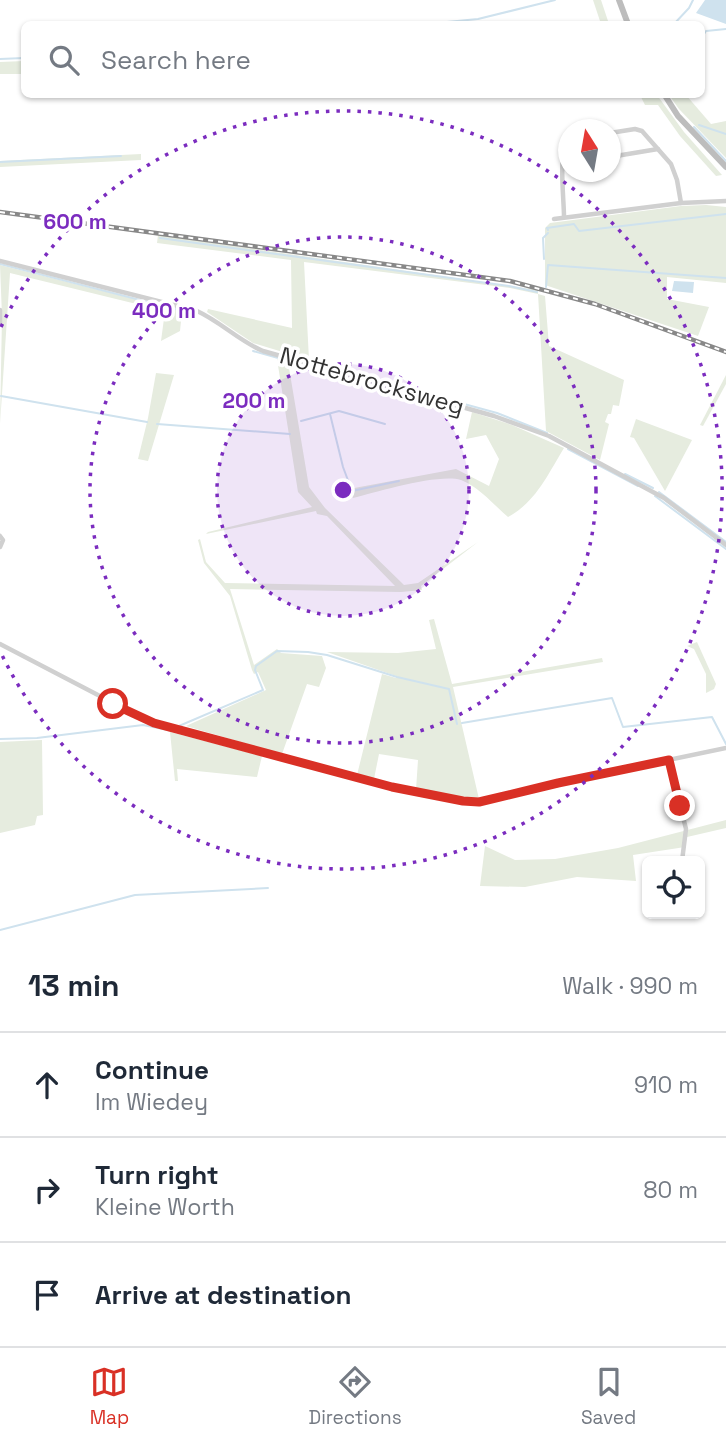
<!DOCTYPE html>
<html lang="en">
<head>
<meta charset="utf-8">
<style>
	body { margin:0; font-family:"Space Grotesk",sans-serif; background:#f2f2f3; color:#1f2937 }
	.controls { position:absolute; right:21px; bottom:21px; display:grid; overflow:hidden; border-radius:10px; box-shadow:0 2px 5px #0004 }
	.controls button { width:63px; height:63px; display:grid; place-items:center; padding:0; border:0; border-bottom:2px solid #e0e1e3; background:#fff; color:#1f2937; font:35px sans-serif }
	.compass { position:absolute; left:558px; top:119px; width:63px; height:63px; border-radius:50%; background:#fff; box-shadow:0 2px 5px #0004; rotate:349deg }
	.stop { position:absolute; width:21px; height:21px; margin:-16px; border:5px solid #d93025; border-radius:50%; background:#fff }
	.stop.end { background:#d93025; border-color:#fff; box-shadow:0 2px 7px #0008 }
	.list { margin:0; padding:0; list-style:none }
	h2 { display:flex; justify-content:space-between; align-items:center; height:91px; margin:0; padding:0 28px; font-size:30px }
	h2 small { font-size:23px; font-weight:400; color:#747a83 }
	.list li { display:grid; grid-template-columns:46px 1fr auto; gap:21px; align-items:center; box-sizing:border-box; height:105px; padding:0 28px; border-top:2px solid #e0e1e3 }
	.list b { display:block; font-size:26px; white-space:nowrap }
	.list p { margin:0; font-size:23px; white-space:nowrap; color:#747a83 }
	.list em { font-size:23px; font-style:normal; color:#747a83 }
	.icon { flex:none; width:38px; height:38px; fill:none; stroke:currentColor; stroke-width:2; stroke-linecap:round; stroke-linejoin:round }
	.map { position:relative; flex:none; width:726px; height:940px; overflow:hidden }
	.search { position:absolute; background:#fff; box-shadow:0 2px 5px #0004; left:21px; right:21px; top:21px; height:77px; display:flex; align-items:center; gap:18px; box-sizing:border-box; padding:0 24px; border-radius:10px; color:#747a83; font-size:26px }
	.sheet { height:406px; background:#fff }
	nav { display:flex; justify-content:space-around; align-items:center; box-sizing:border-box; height:98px; border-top:2px solid #e0e1e3; background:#fff; font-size:19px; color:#747a83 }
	nav a { display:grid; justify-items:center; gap:4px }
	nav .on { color:#d93025 }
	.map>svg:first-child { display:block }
</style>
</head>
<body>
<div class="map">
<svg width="726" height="940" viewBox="0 0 726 940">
	<rect width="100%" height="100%" fill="#fff"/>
	<g fill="#e6ecdf">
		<polygon points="593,0 601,0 609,24 601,24"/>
		<polygon points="24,61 24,74 0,74 0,62"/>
		<polygon points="640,95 657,95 684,132 722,175 716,176 680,136 658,105 645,105"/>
		<polygon points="669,95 686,95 711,124 726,121 726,158 679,109"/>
		<polygon points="141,154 141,160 0,167 0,161"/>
		<polygon points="706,205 726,207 726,283 667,277 667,299 709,307 698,336 545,285 545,228 550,223 681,206"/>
		<polygon points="158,235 538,290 538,294 545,296 549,346 624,380 619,406 613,405 611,414 608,414 605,422 609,424 600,460 546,431 538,294 510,288 304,262 309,360 253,343 207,312 208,309 292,328 291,260 157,243"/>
		<polygon points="0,265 182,311 180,331 161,341 165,311 10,273 0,424 2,316"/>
		<polygon points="277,359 288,362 309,487 325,508 404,585 418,583 478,542 421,586 422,590 401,592 230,589 254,665 277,649 281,653 322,656 326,668 319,687 307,684 282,754 186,726 266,690 258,672 254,674 252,670 230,596 204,563 198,540 200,539 206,562 225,583 395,586 327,516 317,514 316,511 206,534 208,532 312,507 298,492"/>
		<polygon points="156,373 174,375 148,461 138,459 148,418"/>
		<polygon points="726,375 726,384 703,426 700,425"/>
		<path d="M472,412L512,425L564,448C548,474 536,502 508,517C494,505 479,487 461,480C439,473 377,492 353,498L349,489L456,469L489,486L499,459L486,435L466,439Z"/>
		<polygon points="636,419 692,440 665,491 634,438 630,437"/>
		<polygon points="434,619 452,684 602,658 603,662 453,687 479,799 416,790 418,760 379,754 374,779 357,775 382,674 396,678 396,676 327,652 398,653 436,649 429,620"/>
		<polygon points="697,642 716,684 714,689 706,693 706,674 694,649 687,646"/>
		<polygon points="170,732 262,756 257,777 177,769 178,781 175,781"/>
		<polygon points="42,740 43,815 37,816 35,825 0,833 0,742"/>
		<polygon points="726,820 726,828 687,837 685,847 633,855 636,881 577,877 525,887 480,886 485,846 515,860 555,859 618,848"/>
	</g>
	<g fill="#cfe2ee">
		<polygon points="705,0 726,0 726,24 696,13"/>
		<polygon points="674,281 694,282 693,293 672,291"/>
	</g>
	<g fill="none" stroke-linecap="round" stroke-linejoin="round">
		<g stroke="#cfe2ee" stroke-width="2">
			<polyline points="426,24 478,19 555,0"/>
			<polyline points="674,24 689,8 693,0"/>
			<polyline points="702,37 706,31 726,29"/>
			<polyline points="0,59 24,58"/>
			<polyline points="699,125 726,134"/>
			<polyline points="694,127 726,161"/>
			<polyline points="0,162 121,156"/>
			<polyline points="548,230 547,228 574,224 579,231 726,214"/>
			<polyline points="160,238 509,286 537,292"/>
			<polyline points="544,259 543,238 548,233"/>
			<polyline points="0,264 179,310"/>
			<polyline points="546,287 548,265 726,278"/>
			<polyline points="253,351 331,373"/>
			<polyline points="310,361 344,370"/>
			<polyline points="350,372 362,376"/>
			<polyline points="369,378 497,413 547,433"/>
			<polyline points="1,396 147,422"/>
			<polyline points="330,414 343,467 352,491 399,481"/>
			<polyline points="301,421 339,411 385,424"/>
			<polyline points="157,424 290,434"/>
			<polyline points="568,449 638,486"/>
			<polyline points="625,474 653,488"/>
			<polyline points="659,492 726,542"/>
			<polyline points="655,496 726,549"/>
			<polyline points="462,723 612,698 623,727 712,717 726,744"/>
			<polyline points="179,726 263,690 255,670 256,666 277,651 308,652 327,655 397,677 449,689 457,724"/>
			<polyline points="0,739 37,738 143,725 173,731"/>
			<polyline points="0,930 135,895 268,888"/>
		</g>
		<g stroke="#d0d0d0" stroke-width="4.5">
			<polyline points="610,133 635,129 642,131 671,164 677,180 681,203"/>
			<polyline points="610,157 658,149"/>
			<path d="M564,217C564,199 558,152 568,139"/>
			<polyline points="554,219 681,203 726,201"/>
			<path d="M0,261L197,311C221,322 239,341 263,351L494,416L549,436L664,498L726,545"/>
			<polyline points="0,310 0,323"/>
			<polyline points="0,536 3,540 0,547"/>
			<polyline points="0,644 144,719 392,787 463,801 479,802 558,783 726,748"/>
			<polyline points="669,760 686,829 682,861"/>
		</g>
		<g stroke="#bdbdbd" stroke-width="6">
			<polyline points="619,0 628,24"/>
			<polyline points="664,94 678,116 726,167"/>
		</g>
		<defs>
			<polyline id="rail" points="0,212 510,281 595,304 726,352"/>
		</defs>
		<use href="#rail" stroke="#888" stroke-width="4.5"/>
		<use href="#rail" stroke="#fff" stroke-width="2" stroke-dasharray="5" stroke-linecap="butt"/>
	</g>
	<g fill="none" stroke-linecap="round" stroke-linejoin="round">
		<polyline stroke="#d93025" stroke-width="9" points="113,704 154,723 392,787 463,801 479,802 558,783 669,760 680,806"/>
	</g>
	<circle cx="343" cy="490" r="126" fill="#7b2cbf" fill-opacity=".12"/>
	<g fill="none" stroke="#7b2cbf" stroke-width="3.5" stroke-dasharray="3.5 7">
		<circle cx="343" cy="490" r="126"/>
		<circle cx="343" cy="490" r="253"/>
		<path d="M1 327A379 379 0 1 1 1 653"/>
	</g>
	<g text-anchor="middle" stroke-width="7" stroke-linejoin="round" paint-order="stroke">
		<g font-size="24" fill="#333" stroke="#fff">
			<text transform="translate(372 381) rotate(16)" y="8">Nottebrocksweg</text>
		</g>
	</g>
	<circle cx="343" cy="490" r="10" fill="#7b2cbf" stroke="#fff" stroke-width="3.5"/>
	<g font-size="21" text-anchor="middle" font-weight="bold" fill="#7b2cbf" stroke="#fff" stroke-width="7" stroke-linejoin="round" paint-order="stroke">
		<text x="75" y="229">600 m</text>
		<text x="164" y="318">400 m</text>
		<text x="254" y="408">200 m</text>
	</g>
</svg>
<div class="controls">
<button><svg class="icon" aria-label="locate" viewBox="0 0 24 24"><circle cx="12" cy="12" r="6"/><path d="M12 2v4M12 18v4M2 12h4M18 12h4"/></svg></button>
</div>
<svg class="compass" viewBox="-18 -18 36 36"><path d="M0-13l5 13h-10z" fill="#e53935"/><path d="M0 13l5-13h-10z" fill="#747a83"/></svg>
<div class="stop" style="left:113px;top:704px"></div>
<div class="stop end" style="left:680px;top:806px"></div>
<div class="search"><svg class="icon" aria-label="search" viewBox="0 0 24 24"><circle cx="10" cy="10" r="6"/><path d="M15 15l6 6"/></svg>Search here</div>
</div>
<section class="sheet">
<h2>13 min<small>Walk · 990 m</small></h2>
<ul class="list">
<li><svg class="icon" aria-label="ahead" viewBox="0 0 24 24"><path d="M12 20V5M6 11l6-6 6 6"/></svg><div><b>Continue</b><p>Im Wiedey</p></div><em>910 m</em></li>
<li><svg class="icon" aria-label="right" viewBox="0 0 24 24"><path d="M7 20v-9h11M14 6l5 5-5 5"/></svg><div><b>Turn right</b><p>Kleine Worth</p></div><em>80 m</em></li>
<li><svg class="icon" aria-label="arrive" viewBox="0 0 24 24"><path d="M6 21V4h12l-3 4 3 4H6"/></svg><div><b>Arrive at destination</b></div></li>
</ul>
</section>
<nav>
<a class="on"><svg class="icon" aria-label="map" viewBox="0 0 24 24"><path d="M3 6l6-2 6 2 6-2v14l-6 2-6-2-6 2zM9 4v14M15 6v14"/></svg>Map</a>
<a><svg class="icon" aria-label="directions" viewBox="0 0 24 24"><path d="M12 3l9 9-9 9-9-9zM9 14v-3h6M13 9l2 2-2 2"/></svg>Directions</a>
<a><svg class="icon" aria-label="saved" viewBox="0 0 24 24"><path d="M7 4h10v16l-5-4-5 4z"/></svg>Saved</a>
</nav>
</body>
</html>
